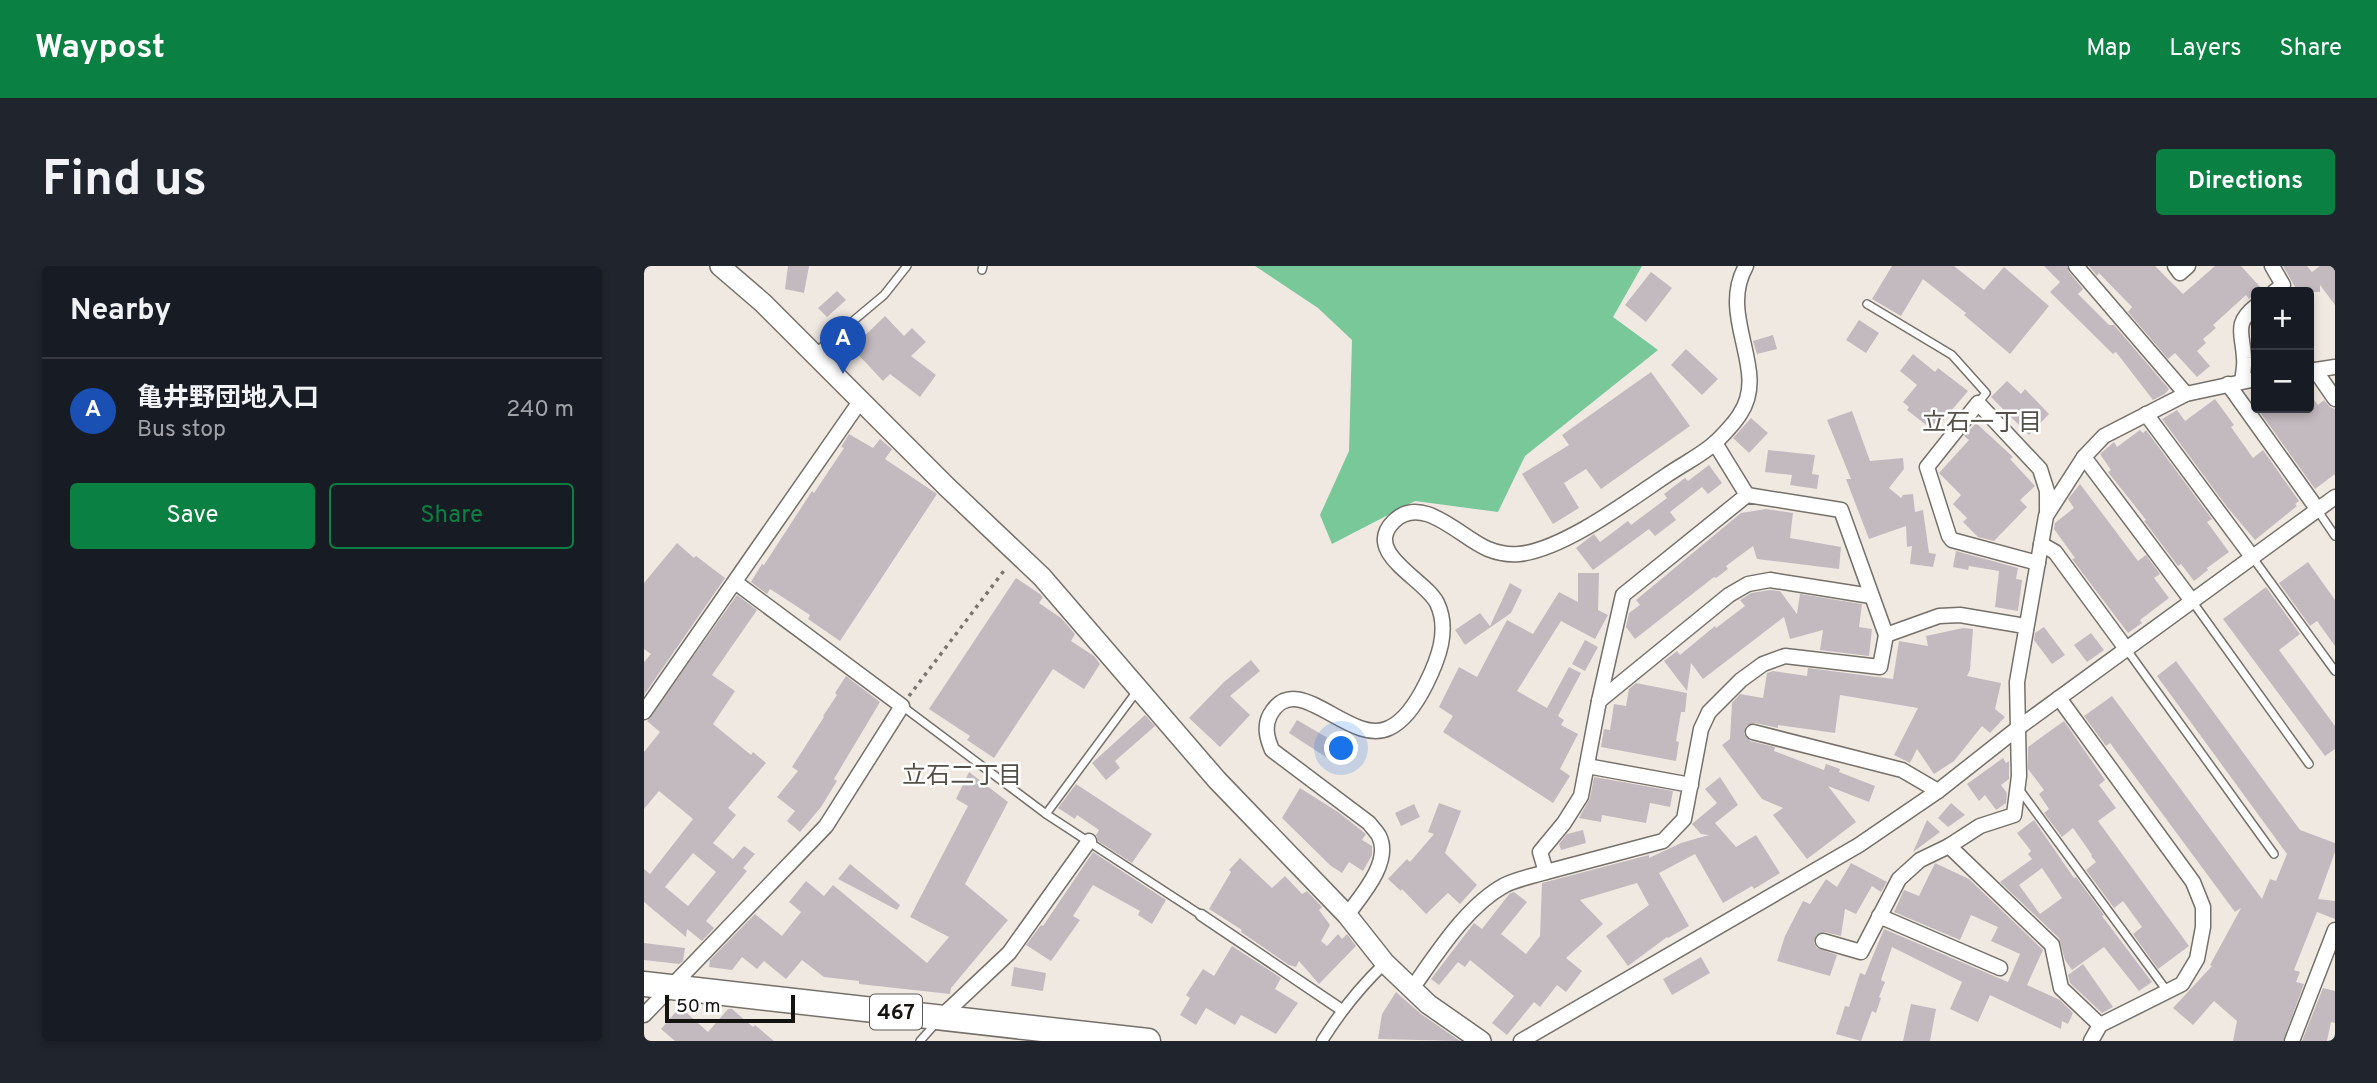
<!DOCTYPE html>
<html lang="en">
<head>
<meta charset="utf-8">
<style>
	body { margin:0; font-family:Overpass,"Noto Sans JP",sans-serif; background:#20242c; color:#f1f3f6 }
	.controls { position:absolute; right:21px; top:21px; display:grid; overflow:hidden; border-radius:7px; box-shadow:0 4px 10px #0003 }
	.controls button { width:63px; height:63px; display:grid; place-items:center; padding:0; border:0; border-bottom:2px solid #363941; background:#171b24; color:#f1f3f6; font:35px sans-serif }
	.scale { position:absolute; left:21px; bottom:18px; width:130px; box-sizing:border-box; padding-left:7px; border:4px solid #151310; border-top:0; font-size:19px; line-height:24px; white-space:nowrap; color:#151310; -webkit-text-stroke:5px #fff; paint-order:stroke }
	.you { position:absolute; left:698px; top:483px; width:24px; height:24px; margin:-18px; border:5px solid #fff; border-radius:50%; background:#1a73e8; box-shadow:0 0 0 10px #1a73e833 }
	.badge { display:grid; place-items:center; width:46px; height:46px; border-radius:50%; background:#0b8043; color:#fff; font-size:23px; font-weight:700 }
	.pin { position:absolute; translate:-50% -58px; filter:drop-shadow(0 2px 4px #0008) }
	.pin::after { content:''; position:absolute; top:37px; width:24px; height:21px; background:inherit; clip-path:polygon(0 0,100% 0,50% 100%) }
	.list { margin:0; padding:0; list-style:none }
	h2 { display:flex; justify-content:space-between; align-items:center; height:91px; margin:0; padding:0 28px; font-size:30px }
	h2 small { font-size:23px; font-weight:400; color:#9ea1a6 }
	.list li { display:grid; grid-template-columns:46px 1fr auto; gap:21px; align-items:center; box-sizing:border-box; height:105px; padding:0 28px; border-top:2px solid #363941 }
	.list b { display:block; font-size:26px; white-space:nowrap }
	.list p { margin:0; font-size:23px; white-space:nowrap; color:#9ea1a6 }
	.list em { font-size:23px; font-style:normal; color:#9ea1a6 }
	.actions { display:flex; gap:14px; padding:21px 28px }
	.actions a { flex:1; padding:16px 0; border:2px solid #0b8043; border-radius:7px; text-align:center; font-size:24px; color:#0b8043 }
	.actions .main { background:#0b8043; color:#fff }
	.map { position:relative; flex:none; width:1691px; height:775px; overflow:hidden; border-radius:7px }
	header { display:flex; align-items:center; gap:42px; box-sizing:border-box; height:98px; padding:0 35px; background:#0b8043; color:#fff }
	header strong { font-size:33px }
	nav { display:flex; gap:38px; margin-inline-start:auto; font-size:24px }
	.intro { display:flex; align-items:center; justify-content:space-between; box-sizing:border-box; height:168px; padding:0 42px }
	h1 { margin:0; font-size:49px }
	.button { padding:18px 32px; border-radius:7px; background:#0b8043; color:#fff; font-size:24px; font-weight:700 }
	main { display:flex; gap:42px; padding:0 42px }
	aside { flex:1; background:#171b24; border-radius:7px; box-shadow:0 4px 10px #0003 }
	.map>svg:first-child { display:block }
</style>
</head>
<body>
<header>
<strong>Waypost</strong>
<nav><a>Map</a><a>Layers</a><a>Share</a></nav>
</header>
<div class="intro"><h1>Find us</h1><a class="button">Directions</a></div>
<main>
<aside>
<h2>Nearby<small></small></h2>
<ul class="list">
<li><span class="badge" style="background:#1a4fb4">A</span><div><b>亀井野団地入口</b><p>Bus stop</p></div><em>240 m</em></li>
</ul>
<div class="actions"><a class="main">Save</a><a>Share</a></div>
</aside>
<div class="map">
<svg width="1691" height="775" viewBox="0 0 1691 775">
	<rect width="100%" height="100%" fill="#f0e9e2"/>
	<polygon fill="#78c89a" points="611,0 998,0 969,51 1014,84 881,190 854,246 771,235 688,278 676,249 705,185 708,74 674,42"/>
	<g fill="#c3babf" fill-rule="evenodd">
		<polygon points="144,0 165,0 160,27 141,23"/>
		<polygon points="1248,0 1310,0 1340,24 1360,1 1405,40 1366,88 1320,49 1322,47 1279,13 1257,50 1228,33"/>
		<polygon points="1400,0 1423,0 1425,6 1439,23 1434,28 1465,59 1470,59 1525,123 1521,128 1509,134 1472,86 1469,88 1406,26 1416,16"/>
		<polygon points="1445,0 1511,0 1539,28 1571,0 1597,0 1617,22 1605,33 1602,29 1569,59 1572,62 1559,73 1562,77 1553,85 1566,100 1553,111 1531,87 1524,93 1484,46 1488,41 1455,7 1453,10"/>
		<polygon points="1639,0 1663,0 1668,6 1676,0 1691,0 1691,39 1676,19 1676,26 1654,26"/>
		<polygon points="1007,6 1028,22 1002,56 981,39"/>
		<polygon points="193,25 202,34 183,51 174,42"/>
		<polygon points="241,50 260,70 268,62 282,76 267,90 292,109 276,131 246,108 239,115 208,82"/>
		<polygon points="1215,54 1235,67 1222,87 1202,74"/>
		<polygon points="1129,69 1133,83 1113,88 1109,75"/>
		<polygon points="1042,83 1074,113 1058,129 1027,99"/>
		<polygon points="1269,88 1291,106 1294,102 1324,125 1290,165 1263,144 1265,141 1259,136 1273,119 1256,105"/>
		<polygon points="1007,106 1046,160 957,223 942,203 920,217 935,242 909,258 878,208 925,179 918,169"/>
		<polygon points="1363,115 1377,128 1381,123 1405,148 1385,169 1347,131"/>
		<polygon points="1665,127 1674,139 1680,134 1686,141 1691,143 1691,208 1671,223 1613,142 1665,142"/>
		<polygon points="1571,133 1590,159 1587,161 1609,192 1619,184 1655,235 1651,238 1653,240 1611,274 1583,241 1518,153 1533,144 1541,155"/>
		<polygon points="1208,145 1226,195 1259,192 1260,203 1245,222 1257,232 1259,229 1269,228 1271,246 1279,244 1285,287 1292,288 1289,301 1266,298 1268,280 1263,281 1262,260 1225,273 1202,213 1207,213 1183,154"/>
		<polygon points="1107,152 1124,167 1105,187 1089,172"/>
		<polygon points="1332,157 1369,191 1366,193 1391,220 1376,234 1383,241 1350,275 1334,271 1319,256 1323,252 1309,238 1317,229 1295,207 1325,174 1320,170"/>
		<polygon points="1496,164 1499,167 1502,164 1568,253 1563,256 1585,286 1563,302 1564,304 1550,315 1537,298 1534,300 1504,260 1500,255 1502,254 1464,206 1467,204 1456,188 1470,176 1473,181"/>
		<polygon points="205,168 229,182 236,173 248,183 241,193 293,228 196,375 164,353 166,349 126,323 123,328 107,316 118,298 120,299 168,225 170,227 200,182 197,181"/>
		<polygon points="1124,184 1171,189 1168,208 1175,209 1173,223 1146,219 1148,209 1121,206"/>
		<polygon points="1065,199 1078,217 1064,228 1058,221 1026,246 1032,254 1011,270 1005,263 949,304 932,282 950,268 956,276 984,255 987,259 1023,232 1020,228 1041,212 1044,215"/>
		<polygon points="1436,218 1494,295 1502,289 1516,308 1510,312 1525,332 1496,354 1498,357 1484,367 1428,293 1431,292 1410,263 1411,257 1430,242 1424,233"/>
		<polygon points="1122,243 1149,247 1146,272 1197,281 1195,303 1113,293 1109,280 1082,300 1084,303 1072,312 1070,311 991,373 982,361 985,347 996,339 992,334 1097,247"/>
		<polygon points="33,277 50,292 52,290 81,312 0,429 0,396 7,388 0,383 0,317"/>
		<polygon points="1312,285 1374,302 1372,313 1378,314 1374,345 1351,341 1355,305 1325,300 1324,304 1309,301"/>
		<polygon points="1664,296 1691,334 1691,380 1673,355 1666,360 1635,317"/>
		<polygon points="934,307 955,307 954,344 964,349 951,373 917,355 873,425 903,442 925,401 937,407 914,450 920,454 917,459 934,468 916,503 926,510 909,537 799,466 809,450 795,441 815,401 833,411 863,354 889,368 915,326 934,336"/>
		<polygon points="372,312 396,328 399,331 395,337 417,352 431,368 427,375 450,390 456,398 440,423 409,403 350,492 323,474 326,470 285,443"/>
		<polygon points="866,317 878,324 867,347 821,379 811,364 836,347 846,360"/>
		<polygon points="1622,321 1656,368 1635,384 1691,460 1691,483 1681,490 1579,353"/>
		<polygon points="1126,324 1136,325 1153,348 1156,328 1218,338 1215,361 1228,363 1225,390 1176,384 1179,364 1146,373 1140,351 1059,413 1047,397 1043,425 1020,395 1033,385 1036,389 1071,360 1072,362 1101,340 1096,334 1101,331 1107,327"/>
		<path d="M93,329L113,344L68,409L91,425L69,458L107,489L109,486L122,497L84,542L92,549L69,577L89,593L100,580L111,588L99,602L103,605L62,655L70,662L58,675L43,663L42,671L0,636V603L6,608L49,553L15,525L0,543V486L16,466L3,455ZM49,587L72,606L44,640L21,621Z"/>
		<polygon points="1400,361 1421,389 1408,398 1390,374 1391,367"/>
		<polygon points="1319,362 1329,363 1326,404 1323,410 1357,417 1351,443 1361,451 1346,467 1338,460 1310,495 1290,508 1273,483 1266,497 1250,489 1274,442 1196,429 1191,467 1134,459 1134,462 1111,457 1102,460 1100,468 1106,475 1131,481 1130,485 1180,504 1182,498 1196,503 1195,506 1231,520 1225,536 1184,520 1212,556 1163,593 1129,549 1139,542 1118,533 1078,479 1086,473 1088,437 1096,428 1119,432 1123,407 1129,405 1163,410 1164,402 1249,413 1255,375 1284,380 1282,370"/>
		<polygon points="1447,367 1460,384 1443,396 1430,379"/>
		<polygon points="941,374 954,381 941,405 928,398"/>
		<polygon points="607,394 616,405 586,430 606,449 576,481 545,452 580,416"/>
		<polygon points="1532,395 1656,564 1691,577 1691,586 1674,633 1691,635 1691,653 1673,646 1650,704 1656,706 1652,716 1660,718 1639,775 1589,775 1593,755 1570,735 1549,759 1529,742 1568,700 1566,699 1597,642 1591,646 1466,477 1462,480 1440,450 1468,430 1618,633 1626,613 1632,615 1643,588 1513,410"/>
		<polygon points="202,410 236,436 190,513 193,515 177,541 156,566 143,555 151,545 133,531 154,505 148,501 180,451 179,450 193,429 191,427"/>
		<polygon points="992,417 1043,427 1041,446 1037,446 1032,475 1035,476 1032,495 957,481 960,463 966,464 970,438 982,440 985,423"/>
		<polygon points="501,449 511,460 471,495 476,502 462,514 448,497"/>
		<polygon points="653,454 694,478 685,493 645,467"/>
		<polygon points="1420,455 1461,514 1455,519 1472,542 1454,555 1545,680 1514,703 1489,668 1498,661 1479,635 1470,642 1442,604 1452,596 1447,590 1448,589 1429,562 1418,571 1400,547 1405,543 1395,528 1400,524 1384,503 1384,481"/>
		<polygon points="1359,492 1362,497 1365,495 1365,513 1357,519 1363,527 1362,537 1352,544 1341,529 1335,535 1323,518"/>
		<polygon points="325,506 364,536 321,618 364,654 307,722 306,728 215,718 215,715 180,711 158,694 142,713 120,695 113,703 98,691 88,704 65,701 66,694 111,648 138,670 157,646 145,636 162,615 180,630 189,619 283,697 305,671 266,651 324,540 312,533"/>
		<polygon points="950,511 1029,525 1026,541 1006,537 1002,557 958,549 957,556 935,552 946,532"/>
		<polygon points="1076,511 1094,539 1071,557 1092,581 1112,569 1136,607 1110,623 1108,620 1079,637 1051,588 1015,607 1045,660 1024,672 1023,671 984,700 962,670 1005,639 993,617 936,634 959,658 922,692 938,705 922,726 913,719 896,741 890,736 863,769 848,757 870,730 826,694 821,701 814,696 795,719 787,713 830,657 838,663 866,627 870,626 883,636 857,668 882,688 896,670 898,617 1005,589 1005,592 1037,577 1065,569 1057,568 1048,558 1073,537 1061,523"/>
		<polygon points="432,518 508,568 488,597 454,575 452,569 455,564 433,549 431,553 414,542"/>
		<polygon points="656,522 694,546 722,568 718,574 728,580 728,589 719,605 705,596 698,607 687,600 638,552"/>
		<polygon points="795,537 817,545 801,587 833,619 816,638 804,627 782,648 758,623 757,625 744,613 763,593 766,596 790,568 784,566"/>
		<polygon points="1307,537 1321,549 1304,561 1294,552"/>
		<polygon points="770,538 776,551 757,560 751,547"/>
		<polygon points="1283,554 1296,566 1269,586"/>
		<path d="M1390,554L1430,612L1432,611L1460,649L1458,650L1508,716L1495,725L1460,681L1428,704L1421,694L1415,672L1356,616L1388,593L1384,588L1387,585L1373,567ZM1398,602L1418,632L1396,648L1375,619Z"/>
		<polygon points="939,564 942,577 917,584 915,578 923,568"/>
		<polygon points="449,586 522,634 508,658 494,649 496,645 449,619 429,650 436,654 407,695 382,679 397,659 399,660"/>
		<polygon points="596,592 628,622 641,610 658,628 663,625 678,641 675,644 686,659 677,675 683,680 694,668 698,673 703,668 712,680 675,718 655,695 652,701 645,699 597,666 598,664 565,643 587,606 585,604"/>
		<polygon points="1207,597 1243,616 1237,626 1228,620 1212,648 1201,643 1197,670 1181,666 1172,669 1170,677 1173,682 1193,689 1186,710 1133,695 1141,670 1159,635 1166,638 1182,613 1193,621"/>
		<polygon points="1291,597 1325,613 1399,684 1383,719 1416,734 1429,747 1424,758 1418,755 1417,763 1346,729 1334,756 1306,743 1318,716 1248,681 1237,714 1241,716 1235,731 1237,732 1232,747 1228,745 1217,775 1192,768 1201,740 1205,741 1216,707 1221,709 1240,663 1364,716 1376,688 1347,675 1354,661 1327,649 1316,674 1250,646 1260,624 1275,630"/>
		<polygon points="206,598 256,639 253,644 194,613"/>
		<polygon points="0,677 41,682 39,695 35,698 0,694"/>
		<polygon points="588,680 637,712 631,723 654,737 632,768 597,749 591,759 562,742 552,759 536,749 546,732 542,729 559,703 570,710"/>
		<polygon points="1057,691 1066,707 1028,729 1019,713"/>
		<polygon points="1439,698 1469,741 1458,747 1426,717 1424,709"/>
		<polygon points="370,701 402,707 399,725 367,720"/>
		<polygon points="1679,722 1691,725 1691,757 1687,756 1683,775 1658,775"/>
		<polygon points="752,726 777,748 816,775 734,773 738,748"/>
		<polygon points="1267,738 1292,743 1286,775 1259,775"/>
		<polygon points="36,741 64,766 84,743 88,743 109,761 111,759 130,775 31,775 17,763"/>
	</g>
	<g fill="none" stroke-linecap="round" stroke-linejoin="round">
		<defs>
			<g id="service">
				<polyline points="338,4 339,0"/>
				<polyline points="1223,38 1308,89 1342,127 1334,137"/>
				<polyline points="172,86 240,29 263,0"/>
				<polyline points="1674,245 1691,270"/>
				<polyline points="1609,292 1691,405"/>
				<polyline points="1548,335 1665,498"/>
				<polyline points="1483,384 1630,588"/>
				<polyline points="258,440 402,548 557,649"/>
				<polyline points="1375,523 1523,725"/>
				<polyline points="402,548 493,425"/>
				<polyline points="276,775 292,757"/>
			</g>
			<g id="pedestrian">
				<polyline points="557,649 698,744"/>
				<path d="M678,775C696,746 716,721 741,697"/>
			</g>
			<g id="minor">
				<polyline points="1432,0 1542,128"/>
				<polyline points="1531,0 1536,7 1544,0"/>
				<polyline points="1628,0 1639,19 1630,26"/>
				<polyline points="1671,104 1691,133"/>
				<polyline points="1665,105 1691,101"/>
				<path d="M1598,115C1599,108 1601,99 1600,92C1599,68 1589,58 1612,40"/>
				<polyline points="1584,118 1674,244"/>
				<polyline points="1502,148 1609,292"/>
				<polyline points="1071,177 1103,229"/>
				<polyline points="1440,191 1548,335"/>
				<polygon points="1103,229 1197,244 1242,369 1236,401 1141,390 1119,398 1097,414 1065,446 1057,463 1040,553 1019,575 902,606 896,586 920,557 937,530 955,435 979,329"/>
				<polyline points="1397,278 1411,286 1483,384"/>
				<polyline points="1394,297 1308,274 1305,270 1283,201 1334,137 1396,203 1403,225 1403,247"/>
				<polyline points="1242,369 1295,350 1316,349 1381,360"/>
				<polyline points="1415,432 1549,616 1559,641 1559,661 1553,693 1538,718 1456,759 1447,775"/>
				<polyline points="955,435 1085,329 1104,318 1126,314 1227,330"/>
				<polyline points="0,446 217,134"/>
				<polyline points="1109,466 1258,504 1294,525"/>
				<polyline points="943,500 1047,519"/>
				<polyline points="1305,580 1336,560 1370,549 1375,510 1373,416 1402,250 1440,191 1460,170 1542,128 1612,113"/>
				<path d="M703,649C717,630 748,596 735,570C733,566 728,561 725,557L628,484C623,472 620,461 626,449C653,400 705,481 745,462C761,455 774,434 782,418C794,394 806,364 793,337C780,312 718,287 750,255C779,227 818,273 844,283C854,287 864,289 875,288C919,284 987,233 1023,209C1039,198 1058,189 1072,176C1080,168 1090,158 1096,148C1126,104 1073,51 1102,0"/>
				<polyline points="1235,650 1356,702"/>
				<polyline points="1179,675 1217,686 1255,613 1276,594 1305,580 1408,679 1417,722 1456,759"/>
				<path d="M767,724C792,689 822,640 861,619C873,613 889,610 902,606"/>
				<polyline points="0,749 182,560 258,440 91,316"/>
				<polyline points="297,751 365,687 445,575"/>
				<polyline points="877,775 1215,579 1294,525 1374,462 1691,231"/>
				<polyline points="1648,775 1691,664"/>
			</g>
			<polyline id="tertiary" points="76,0 119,37 303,221 398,311 573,514 703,649 741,697 784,738 837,775"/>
			<polyline id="trunk" points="0,718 504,775"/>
		</defs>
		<use href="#service" stroke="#757069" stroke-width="10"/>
		<use href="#pedestrian" stroke="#757069" stroke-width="13"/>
		<use href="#minor" stroke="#757069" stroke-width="17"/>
		<use href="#tertiary" stroke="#757069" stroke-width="22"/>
		<use href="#trunk" stroke="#757069" stroke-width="27"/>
		<polyline stroke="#79746f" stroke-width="3.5" stroke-dasharray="3.5 5" stroke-linecap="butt" points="265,430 362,302"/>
		<use href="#service" stroke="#fff" stroke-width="7"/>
		<use href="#pedestrian" stroke="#fff" stroke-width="10"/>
		<use href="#minor" stroke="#fff" stroke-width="14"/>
		<use href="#tertiary" stroke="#fff" stroke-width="19"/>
		<use href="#trunk" stroke="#fff" stroke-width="24"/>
	</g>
	<g text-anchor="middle" stroke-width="5" stroke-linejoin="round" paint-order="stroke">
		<rect fill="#fff" stroke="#5b5a58" stroke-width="2" x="226" y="728.5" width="52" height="35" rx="5"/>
		<g font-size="21" font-weight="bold" fill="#151310">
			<text x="252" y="753">467</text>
		</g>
		<g font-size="24" fill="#554f49" stroke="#fff">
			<text x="1338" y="164">立石一丁目</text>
			<text x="318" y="517">立石二丁目</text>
		</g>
	</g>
</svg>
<div class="controls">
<button>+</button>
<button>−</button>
</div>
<div class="scale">50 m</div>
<div class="you"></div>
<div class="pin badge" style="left:199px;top:108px;background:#1a4fb4">A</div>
</div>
</main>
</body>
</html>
